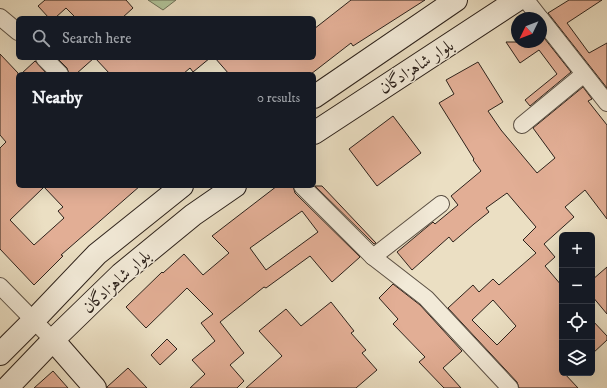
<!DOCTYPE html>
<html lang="en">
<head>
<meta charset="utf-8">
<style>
	body { margin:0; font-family:"IM FELL DW Pica",Amiri,serif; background:#20242c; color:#f1f3f6 }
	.controls { position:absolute; right:12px; bottom:12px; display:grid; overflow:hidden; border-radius:6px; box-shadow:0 4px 16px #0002 }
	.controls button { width:36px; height:36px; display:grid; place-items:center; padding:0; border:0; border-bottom:1px solid #363941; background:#171b24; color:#f1f3f6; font:20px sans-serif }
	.compass { position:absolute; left:511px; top:12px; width:36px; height:36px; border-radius:50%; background:#171b24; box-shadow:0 4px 16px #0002; rotate:227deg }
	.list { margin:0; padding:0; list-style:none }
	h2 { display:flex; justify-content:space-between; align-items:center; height:52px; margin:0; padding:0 16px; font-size:17px }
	h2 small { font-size:13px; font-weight:400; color:#9ea1a6 }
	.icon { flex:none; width:22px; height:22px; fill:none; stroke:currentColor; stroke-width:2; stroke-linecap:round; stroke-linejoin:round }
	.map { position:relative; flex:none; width:607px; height:388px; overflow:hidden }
	.search { position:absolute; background:#171b24; box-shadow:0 4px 16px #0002; left:16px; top:16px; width:300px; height:44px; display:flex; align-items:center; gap:10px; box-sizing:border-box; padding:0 14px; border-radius:6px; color:#9ea1a6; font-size:15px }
	.panel { position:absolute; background:#171b24; box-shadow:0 4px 16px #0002; left:16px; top:72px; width:300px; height:116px; border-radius:6px }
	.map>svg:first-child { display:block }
</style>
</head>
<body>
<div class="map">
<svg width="607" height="388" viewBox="0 0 607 388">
	<rect width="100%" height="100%" fill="#ebdfc3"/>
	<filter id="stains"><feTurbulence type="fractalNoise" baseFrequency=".005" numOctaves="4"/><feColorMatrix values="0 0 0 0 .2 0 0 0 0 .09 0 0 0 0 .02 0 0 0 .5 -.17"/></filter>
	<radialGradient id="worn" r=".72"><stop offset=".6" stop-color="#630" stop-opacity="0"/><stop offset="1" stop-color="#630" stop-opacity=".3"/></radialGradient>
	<polygon fill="#b1c399" stroke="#6f725a" points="148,0 176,0 163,10"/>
	<g fill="#e2ae95" stroke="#2d221b" fill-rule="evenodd">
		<polygon points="45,0 126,0 133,8 122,18 76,18 66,8 55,18 49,18 38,6"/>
		<polygon points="351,0 425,0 353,46 351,43 311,74 229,74 215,58 314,58 314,29"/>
		<polygon points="569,0 602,0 567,23 589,53 607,43 607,88 548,13"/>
		<polygon points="541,34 571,72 530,106 525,100 557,74 539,50 520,63 506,42 541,42"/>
		<path d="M0,54L18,73V186H140L61,255L63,256L34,285L0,249V148L6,142L0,135ZM44,187L63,207L58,211L64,218L34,245L10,220Z"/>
		<polygon points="57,58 94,58 76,74 69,74 67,68"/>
		<polygon points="95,58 210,58 193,72 190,68 183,74 110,74"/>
		<polygon points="35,61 47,74 21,74"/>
		<path d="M478,62L503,102L488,111L501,130L537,173L555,158L533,128L583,87L592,99L588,101L607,125V219L585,190L565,207L574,217L544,244L555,257L545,266L562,286V373H564L578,388H519L517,382L448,308L473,285L479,292L493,279L499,285L536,253L523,240L536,227L507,193L486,208L489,212L474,224L453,242L449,237L412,270L397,252L433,222L435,224L458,205L451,196L481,171L473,160L474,159L439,103L454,94L446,80ZM493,300L516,326L497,345L472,320Z"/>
		<polygon points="393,116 421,153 377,186 349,149"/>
		<path d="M277,186H293L295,193L360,257L332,282L310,256L266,288L264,287L220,322L244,353L230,365L244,381L237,388H190L205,374L192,360L215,341L201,323L213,314L187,288L146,328L126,307L162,272L163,273L184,254L203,275L229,253L212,236ZM302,211L318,232L266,270L250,248Z"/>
		<polygon points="315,186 322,186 376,243 374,244"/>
		<polygon points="607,267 607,314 592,296 592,280"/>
		<polygon points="393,284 420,305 462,351 443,368 461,388 444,388 419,362 425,357 393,324 398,319 379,298"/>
		<polygon points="331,302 354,331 351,333 366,350 362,353 377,370 356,388 246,388 282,356 259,331 286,309 301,326"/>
		<polygon points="592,320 607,336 607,340 592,354"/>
		<polygon points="167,339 177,349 160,365 151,355"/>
		<polygon points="128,368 147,388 107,388 107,387"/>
		<polygon points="53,371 68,388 34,388"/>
	</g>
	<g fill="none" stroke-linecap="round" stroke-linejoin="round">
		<defs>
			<g id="street">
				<polyline points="526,0 540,18"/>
				<polyline points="0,17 18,32"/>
				<polyline points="541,19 607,103"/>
				<polyline points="44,58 60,74"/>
				<polyline points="522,125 584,74"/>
				<polyline points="302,186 373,257 426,298 510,388"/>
				<polyline points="373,257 441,204"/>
				<polyline points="0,286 53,340"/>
			</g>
			<g id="secondary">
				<polyline points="314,97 456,0"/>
				<polyline points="314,133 517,0"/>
				<polyline points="53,340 95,388"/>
				<polyline points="0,354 34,320 97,254 182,186"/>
				<polyline points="7,388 53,340 121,274 193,215 235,186"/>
			</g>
		</defs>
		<use href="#street" stroke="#5c5145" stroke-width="18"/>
		<use href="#secondary" stroke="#2d221b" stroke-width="24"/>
		<use href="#street" stroke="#f2ead8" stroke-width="16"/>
		<use href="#secondary" stroke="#f2ead8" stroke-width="22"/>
	</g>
	<g text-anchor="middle" stroke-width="3" stroke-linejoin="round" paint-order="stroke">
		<g font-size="17" fill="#2d221b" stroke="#f2ead8">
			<text transform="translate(416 66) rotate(-33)" y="6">بلوار شاهزادگان</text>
			<text transform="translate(116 281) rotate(-42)" y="6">بلوار شاهزادگان</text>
		</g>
	</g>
	<rect width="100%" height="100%" filter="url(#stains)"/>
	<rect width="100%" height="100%" fill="url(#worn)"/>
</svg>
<div class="controls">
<button>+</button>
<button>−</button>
<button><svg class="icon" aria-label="locate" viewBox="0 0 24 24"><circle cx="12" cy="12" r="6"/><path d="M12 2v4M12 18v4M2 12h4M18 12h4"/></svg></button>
<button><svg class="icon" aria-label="layers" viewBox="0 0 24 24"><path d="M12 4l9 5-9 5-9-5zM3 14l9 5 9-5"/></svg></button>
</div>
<svg class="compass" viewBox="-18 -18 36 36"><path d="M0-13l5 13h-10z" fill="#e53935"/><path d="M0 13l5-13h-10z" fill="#9ea1a6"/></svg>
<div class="search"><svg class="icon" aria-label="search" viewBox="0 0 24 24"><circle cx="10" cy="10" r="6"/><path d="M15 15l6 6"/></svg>Search here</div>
<section class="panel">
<h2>Nearby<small>0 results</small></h2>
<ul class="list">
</ul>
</section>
</div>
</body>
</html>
